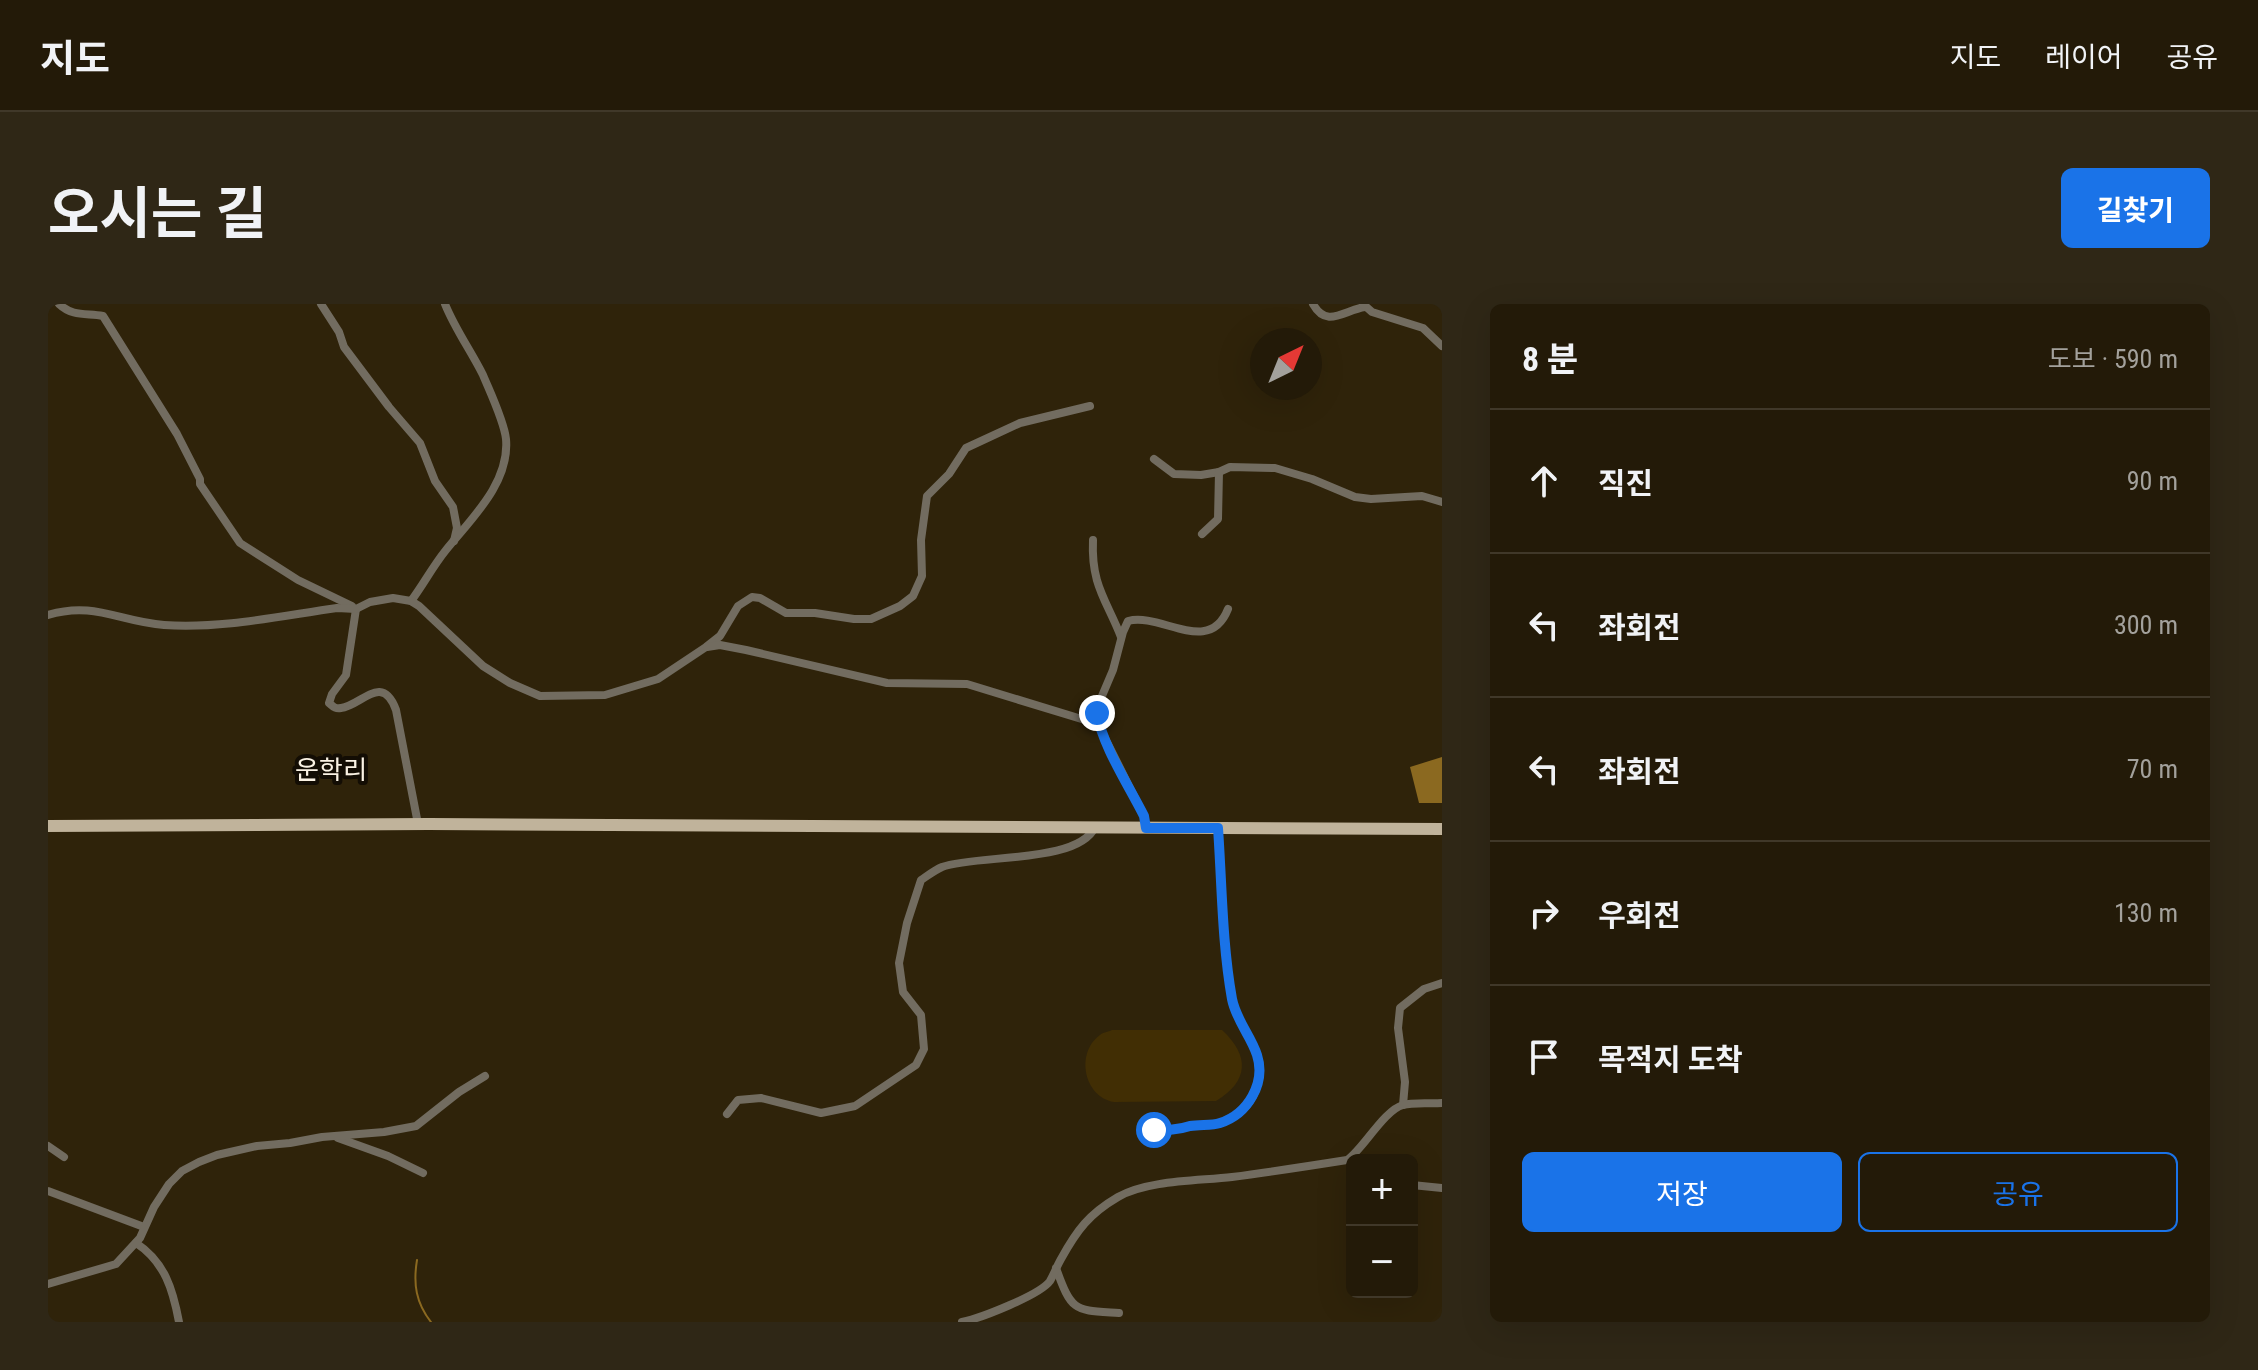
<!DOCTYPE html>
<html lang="ko">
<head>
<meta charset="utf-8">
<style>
	body { margin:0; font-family:"Roboto Condensed","Noto Sans KR",sans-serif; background:#2f2716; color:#f1f3f6 }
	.controls { position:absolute; right:24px; bottom:24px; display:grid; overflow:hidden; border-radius:12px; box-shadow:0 8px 32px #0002 }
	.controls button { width:72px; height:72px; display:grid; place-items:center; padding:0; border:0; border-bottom:2px solid #403829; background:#231a08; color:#f1f3f6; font:40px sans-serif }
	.compass { position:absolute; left:1202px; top:24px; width:72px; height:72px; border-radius:50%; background:#231a08; box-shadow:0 8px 32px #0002; rotate:43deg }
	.stop { position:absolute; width:24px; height:24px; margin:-18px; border:6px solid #1a73e8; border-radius:50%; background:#fff }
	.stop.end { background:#1a73e8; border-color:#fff; box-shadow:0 2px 8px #0008 }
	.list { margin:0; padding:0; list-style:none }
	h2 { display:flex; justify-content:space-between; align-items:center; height:104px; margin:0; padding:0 32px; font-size:34px }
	h2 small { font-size:26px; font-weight:400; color:#a3a19c }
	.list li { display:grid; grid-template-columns:52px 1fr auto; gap:24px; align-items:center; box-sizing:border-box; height:144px; padding:0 32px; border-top:2px solid #403829 }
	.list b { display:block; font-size:30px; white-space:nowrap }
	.list em { font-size:26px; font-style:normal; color:#a3a19c }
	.actions { display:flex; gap:16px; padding:24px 32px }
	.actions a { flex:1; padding:18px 0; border:2px solid #1a73e8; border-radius:12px; text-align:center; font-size:28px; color:#1a73e8 }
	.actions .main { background:#1a73e8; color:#fff }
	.icon { flex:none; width:44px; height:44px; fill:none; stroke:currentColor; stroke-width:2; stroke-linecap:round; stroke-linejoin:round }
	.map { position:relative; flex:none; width:1394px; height:1018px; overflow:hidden; border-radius:12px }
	header { display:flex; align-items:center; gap:48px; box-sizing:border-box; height:112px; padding:0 40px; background:#231a08; border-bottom:2px solid #403829 }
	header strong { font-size:38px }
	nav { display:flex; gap:44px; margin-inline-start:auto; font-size:28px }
	.intro { display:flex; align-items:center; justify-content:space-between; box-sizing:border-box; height:192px; padding:0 48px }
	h1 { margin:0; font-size:56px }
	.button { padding:20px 36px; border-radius:12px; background:#1a73e8; color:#fff; font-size:28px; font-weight:700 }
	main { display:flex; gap:48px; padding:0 48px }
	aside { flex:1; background:#231a08; border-radius:12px; box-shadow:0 8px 32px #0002 }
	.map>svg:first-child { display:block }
</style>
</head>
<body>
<header>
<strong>지도</strong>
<nav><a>지도</a><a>레이어</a><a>공유</a></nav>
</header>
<div class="intro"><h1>오시는 길</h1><a class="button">길찾기</a></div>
<main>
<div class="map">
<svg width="1394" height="1018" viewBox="0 0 1394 1018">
	<rect width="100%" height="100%" fill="#2f230a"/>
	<path fill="#412e04" d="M1064,726H1174C1202,752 1201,777 1168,797L1066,798C1036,793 1027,749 1052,731C1055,728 1060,728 1064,726Z"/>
	<polygon fill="#8b6920" points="1394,453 1394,499 1371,499 1362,463"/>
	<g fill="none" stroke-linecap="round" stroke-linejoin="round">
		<path stroke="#8b6920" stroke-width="2" d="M369,956C365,980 368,999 383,1018"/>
		<g stroke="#726c60" stroke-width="8">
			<path d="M11,0C25,13 38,9 55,12L129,130L152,175V180L192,239L250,276L304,302"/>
			<polyline points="273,0 291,28 296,43 341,103 372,139 387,177 405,203 409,224 406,237"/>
			<path d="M1265,0C1279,25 1296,6 1317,3"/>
			<polyline points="1315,0 1324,8 1375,24 1394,42"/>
			<polyline points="1106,155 1126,170 1153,171 1171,168 1182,163 1227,164 1264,175 1307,193 1323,195 1374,192 1394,198"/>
			<polyline points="1154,230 1170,215 1171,168"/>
			<path d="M1045,236C1043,281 1058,295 1073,333"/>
			<path d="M363,297C375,281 385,262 398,246C423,215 462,179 458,135C456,117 442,88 435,71C423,47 407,25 397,0"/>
			<path d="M308,305L298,371L284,390L281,399C285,402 286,405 293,404C313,402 334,368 348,406L370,520"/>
			<path d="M0,311C46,297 72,318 116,321C173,325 232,312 289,304L308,305L322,298L345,294L363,297L371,302L435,362L462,379L492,392L557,391L610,375L658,343L672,332L690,302L704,293L712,294L738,309H767L806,315H823L852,302L865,292L874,272L873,236L879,192L901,170L918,144L972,119L1042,102"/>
			<polyline points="659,343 672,341 698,346 839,379 919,380 1050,420"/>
			<path d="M1098,524L1096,512L1050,420L1049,409L1051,399L1065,366L1075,328L1080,317C1113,308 1161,353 1180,305"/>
			<polyline points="1355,801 1357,778 1350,724 1352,704 1376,685 1394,679"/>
			<path d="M679,810L690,796L713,794L773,809L807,802L868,761L876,745L873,711L855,688L851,659L859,619L873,576C879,572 887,566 894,563C930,550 1030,560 1047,523"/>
			<path d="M1106,826C1119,826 1130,826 1142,822C1152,820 1163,822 1172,819C1201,810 1218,780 1209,751C1203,732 1188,716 1184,695C1174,639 1174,581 1170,524"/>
			<polyline points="290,834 340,852 375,869"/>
			<polyline points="0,842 16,853"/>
			<polyline points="1364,881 1394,884"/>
			<polyline points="0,887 96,923"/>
			<path d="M88,939C117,958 125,986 131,1018"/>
			<path d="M1008,964C1024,1009 1027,1006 1071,1009"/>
			<polyline points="0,980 68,960 92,934 106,903 121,880 134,867 151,858 169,851 209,842 242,839 274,833 336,828 368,822 411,788 437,772"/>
			<path d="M914,1018C933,1014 992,991 1002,977C1006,970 1009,962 1013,955C1029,926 1041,910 1070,893C1100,876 1150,877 1184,873C1222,868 1261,862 1299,856C1314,847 1336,806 1355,801C1365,798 1383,800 1394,799"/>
		</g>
		<polyline stroke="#c0b39b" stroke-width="12" points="0,522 381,520 1394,525"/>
	</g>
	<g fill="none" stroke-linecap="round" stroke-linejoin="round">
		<path stroke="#1a73e8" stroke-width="10" d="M1049,409C1054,441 1081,482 1096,512L1098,524H1170C1174,581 1174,639 1184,695C1188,716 1203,732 1209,751C1218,779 1200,810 1172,819C1163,822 1152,820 1142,822C1130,826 1119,826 1106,826"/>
	</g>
	<g text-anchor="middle" stroke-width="8" stroke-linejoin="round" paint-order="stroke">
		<g font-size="26" fill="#faf2e4" stroke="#130d04">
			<text x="283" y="475">운학리</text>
		</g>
	</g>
</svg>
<div class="controls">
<button>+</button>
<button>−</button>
</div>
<svg class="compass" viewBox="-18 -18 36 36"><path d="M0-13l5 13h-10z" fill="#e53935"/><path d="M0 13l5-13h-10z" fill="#a3a19c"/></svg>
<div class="stop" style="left:1106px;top:826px"></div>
<div class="stop end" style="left:1049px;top:409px"></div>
</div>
<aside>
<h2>8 분<small>도보 · 590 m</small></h2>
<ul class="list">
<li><svg class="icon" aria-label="ahead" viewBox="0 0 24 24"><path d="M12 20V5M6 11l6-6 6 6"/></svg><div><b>직진</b></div><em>90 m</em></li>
<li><svg class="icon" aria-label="left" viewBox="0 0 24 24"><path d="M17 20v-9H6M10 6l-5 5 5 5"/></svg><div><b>좌회전</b></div><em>300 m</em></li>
<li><svg class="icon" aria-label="left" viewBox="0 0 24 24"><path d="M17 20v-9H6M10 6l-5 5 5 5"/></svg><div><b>좌회전</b></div><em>70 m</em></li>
<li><svg class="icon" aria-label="right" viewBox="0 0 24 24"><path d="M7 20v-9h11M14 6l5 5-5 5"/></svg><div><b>우회전</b></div><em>130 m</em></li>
<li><svg class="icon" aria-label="arrive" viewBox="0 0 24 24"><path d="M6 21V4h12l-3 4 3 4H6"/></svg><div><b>목적지 도착</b></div></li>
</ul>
<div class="actions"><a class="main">저장</a><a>공유</a></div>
</aside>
</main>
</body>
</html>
